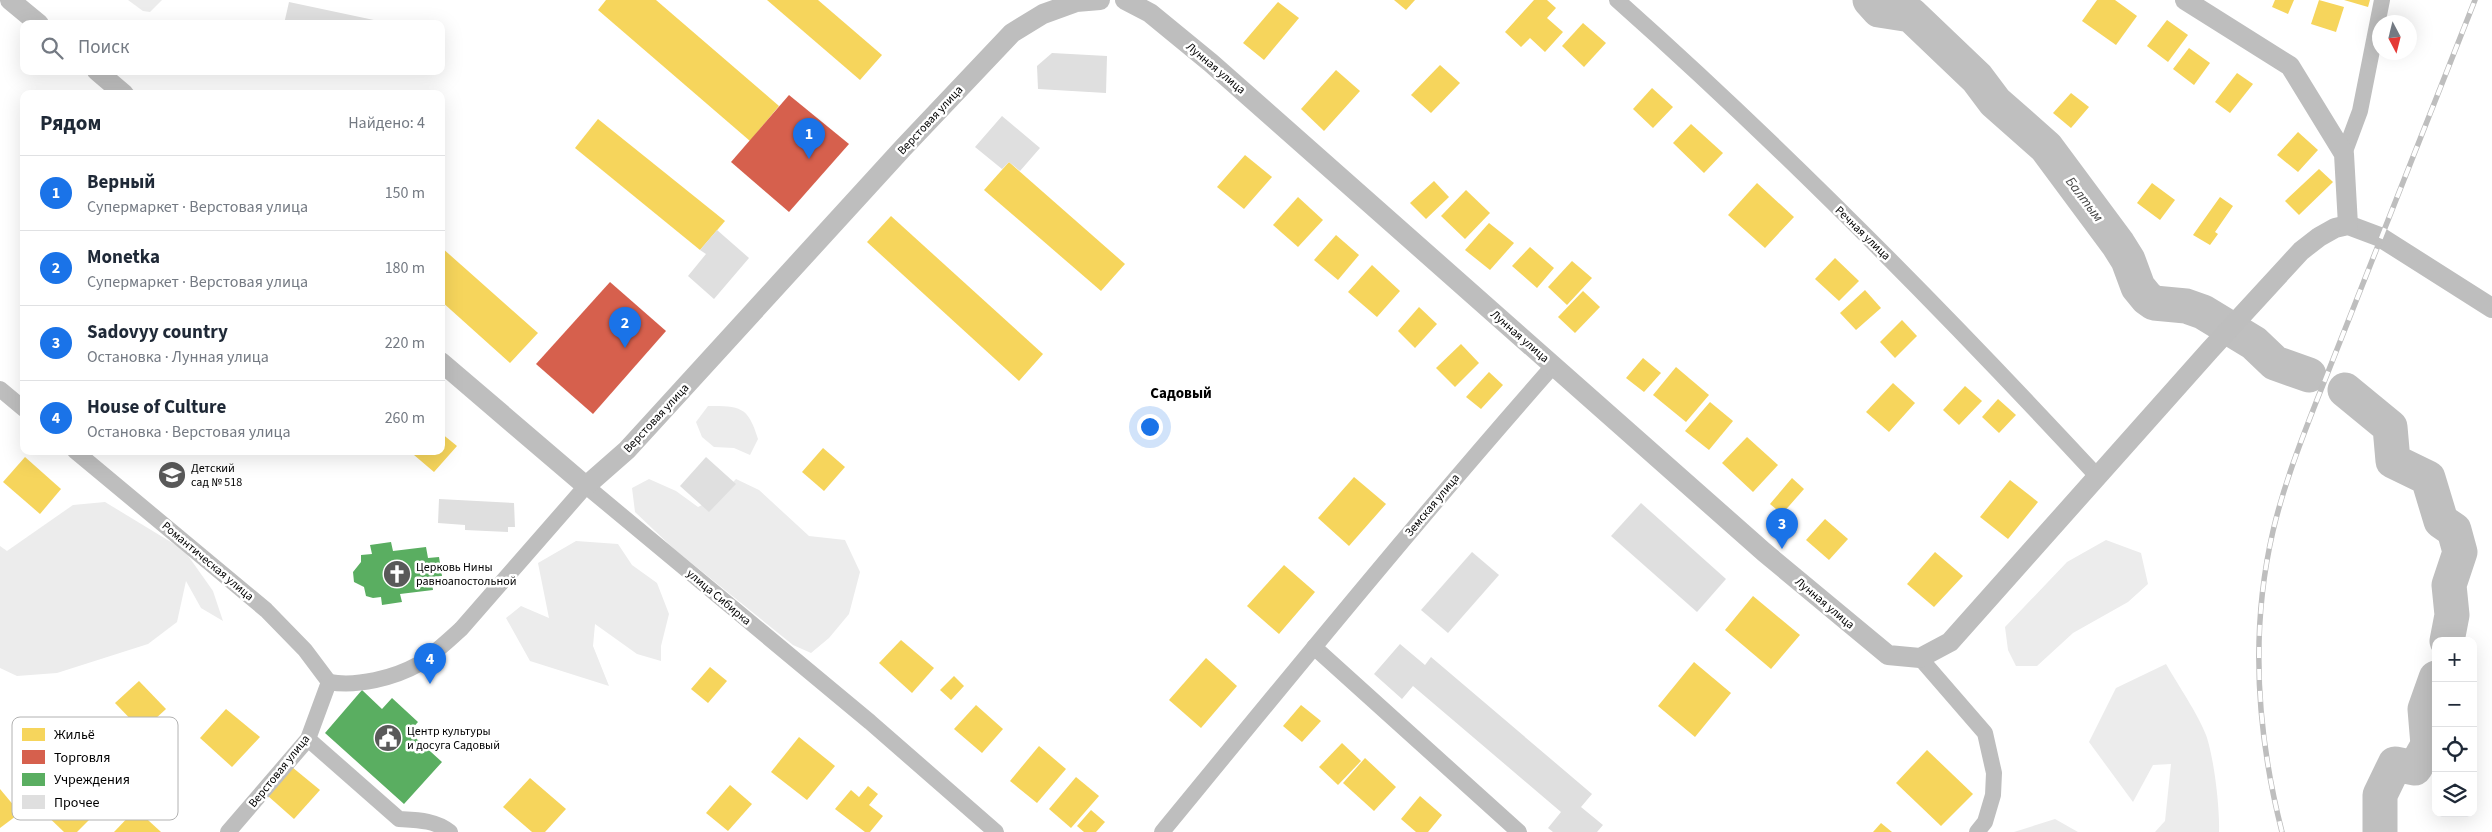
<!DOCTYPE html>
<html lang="ru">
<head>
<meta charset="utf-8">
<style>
	body { margin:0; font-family:"Source Sans 3",sans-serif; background:#f2f2f3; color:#1f2937 }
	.controls { position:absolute; right:15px; bottom:15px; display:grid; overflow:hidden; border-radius:10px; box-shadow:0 5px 20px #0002 }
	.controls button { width:45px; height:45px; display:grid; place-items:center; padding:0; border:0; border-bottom:1px solid #e0e1e3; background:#fff; color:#1f2937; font:25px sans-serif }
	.compass { position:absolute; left:2372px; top:15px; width:45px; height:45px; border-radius:50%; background:#fff; box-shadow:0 5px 20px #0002; rotate:173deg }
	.you { position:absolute; left:1149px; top:426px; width:18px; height:18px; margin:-12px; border:4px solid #fff; border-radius:50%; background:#1a73e8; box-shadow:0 0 0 8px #1a73e833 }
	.badge { display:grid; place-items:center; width:32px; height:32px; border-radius:50%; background:#1a73e8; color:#fff; font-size:16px; font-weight:700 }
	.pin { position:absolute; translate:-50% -41px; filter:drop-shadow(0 1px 2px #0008) }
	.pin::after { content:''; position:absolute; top:26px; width:18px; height:15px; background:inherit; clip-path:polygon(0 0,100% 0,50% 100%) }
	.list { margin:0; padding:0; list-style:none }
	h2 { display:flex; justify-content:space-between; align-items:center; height:65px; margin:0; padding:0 20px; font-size:21px }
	h2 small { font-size:16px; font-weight:400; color:#747a83 }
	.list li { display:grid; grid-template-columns:32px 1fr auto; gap:15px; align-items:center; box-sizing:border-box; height:75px; padding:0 20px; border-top:1px solid #e0e1e3 }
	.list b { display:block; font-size:19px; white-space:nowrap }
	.list p { margin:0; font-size:16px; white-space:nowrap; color:#747a83 }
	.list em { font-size:16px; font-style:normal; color:#747a83 }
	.icon { flex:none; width:28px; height:28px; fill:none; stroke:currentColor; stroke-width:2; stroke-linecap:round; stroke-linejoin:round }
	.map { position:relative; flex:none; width:2492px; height:832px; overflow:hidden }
	.search { position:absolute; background:#fff; box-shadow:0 5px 20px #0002; left:20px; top:20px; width:425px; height:55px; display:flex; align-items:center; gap:12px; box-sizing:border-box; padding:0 18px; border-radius:10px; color:#747a83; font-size:19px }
	.panel { position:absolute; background:#fff; box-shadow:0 5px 20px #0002; left:20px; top:90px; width:425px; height:365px; border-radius:10px }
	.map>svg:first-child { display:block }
</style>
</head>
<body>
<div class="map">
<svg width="2492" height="832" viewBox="0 0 2492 832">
	<rect width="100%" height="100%" fill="#fff"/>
	<g fill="#ececec">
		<polygon points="128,0 162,0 150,12 143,11"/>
		<path d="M708,406C740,406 748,406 758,439L750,455L734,448L714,447L702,437L696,422Z"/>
		<polygon points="649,479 676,491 698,507 720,496 736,479 759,490 809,536 845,540 860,572 849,614 829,638 811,653 793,645 674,549 635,512 632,488"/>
		<polygon points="105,502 184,550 213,591 223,621 201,608 186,581 177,622 148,644 57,673 17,676 0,668 0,546 7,551 73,505"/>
		<polygon points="2106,540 2141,553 2148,584 2128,602 2073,633 2037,666 2016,666 2008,650 2005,627 2067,562"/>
		<polygon points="576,541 618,544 632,565 657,583 669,614 661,646 661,661 637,654 595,624 593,646 609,686 530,661 506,618 521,606 549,618 538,563"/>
		<path d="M2166,664C2178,685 2198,714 2206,735C2214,757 2220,809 2219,832H2155L2165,821L2171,764L2153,765L2133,802L2089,742L2116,688Z"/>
		<polygon points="2055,819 2078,832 2014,832"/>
	</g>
	<g fill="#f6d55c">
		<polygon points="606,0 656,0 779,106 750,141 598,10"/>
		<polygon points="767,0 818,0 882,55 860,80"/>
		<polygon points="1394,0 1415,0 1406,10"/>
		<polygon points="1534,0 1547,0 1556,8 1547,18 1563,32 1545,52 1530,38 1521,47 1505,32"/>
		<polygon points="2097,0 2115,0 2137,16 2116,45 2082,21"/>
		<polygon points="2275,0 2294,0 2288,14 2272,7"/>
		<polygon points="2319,0 2344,7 2336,32 2311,24"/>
		<polygon points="2344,0 2370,0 2368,7"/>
		<polygon points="1278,2 1299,18 1264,60 1243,43"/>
		<polygon points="2167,20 2188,35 2168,62 2147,46"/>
		<polygon points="1583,23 1606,43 1584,67 1562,46"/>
		<polygon points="2189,48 2210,63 2194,85 2173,69"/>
		<polygon points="1440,65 1460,83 1431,113 1411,95"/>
		<polygon points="1336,70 1360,91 1324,131 1301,109"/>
		<polygon points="2237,73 2253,84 2230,113 2215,102"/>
		<polygon points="1652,88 1673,107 1653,128 1633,109"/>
		<polygon points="2071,93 2089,107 2071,128 2053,113"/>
		<polygon points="598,119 725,221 700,250 575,148"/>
		<polygon points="1691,124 1723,153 1704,173 1673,143"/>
		<polygon points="2298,132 2318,150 2298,172 2277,155"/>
		<polygon points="1245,155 1272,177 1244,209 1217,187"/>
		<polygon points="1009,162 1125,264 1101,291 984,190"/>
		<polygon points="2319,169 2333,182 2299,215 2285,201"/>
		<polygon points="1434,181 1449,197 1426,219 1410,203"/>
		<polygon points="1757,183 1794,217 1765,248 1728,215"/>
		<polygon points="2152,183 2175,200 2160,220 2137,203"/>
		<polygon points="1466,190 1490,213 1465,239 1441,216"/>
		<polygon points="1298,197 1323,220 1298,247 1273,225"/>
		<polygon points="2220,197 2233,206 2215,232 2218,234 2210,245 2193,235"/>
		<polygon points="891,216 1043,354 1019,381 867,242"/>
		<polygon points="1489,223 1514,243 1490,270 1465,250"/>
		<polygon points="1336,235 1359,255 1338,280 1314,260"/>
		<polygon points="441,247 538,333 510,363 441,301"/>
		<polygon points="1530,247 1554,268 1537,288 1512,266"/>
		<polygon points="1835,258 1859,281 1839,301 1815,279"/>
		<polygon points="1572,261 1592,278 1567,305 1548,287"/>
		<polygon points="1372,265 1400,291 1377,317 1348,292"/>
		<polygon points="1865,290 1881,308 1856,330 1840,313"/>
		<polygon points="1583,291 1600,307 1575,333 1558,317"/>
		<polygon points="1419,307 1437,324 1415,348 1398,331"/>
		<polygon points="1902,320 1917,336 1895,358 1880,342"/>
		<polygon points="1461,344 1479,363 1455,387 1436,368"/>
		<polygon points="1643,358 1661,373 1644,392 1626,378"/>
		<polygon points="1676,367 1709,395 1686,422 1653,395"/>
		<polygon points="1489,372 1503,385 1481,409 1466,397"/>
		<polygon points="1893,383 1915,403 1889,432 1866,412"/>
		<polygon points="1965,386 1982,401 1959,425 1943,410"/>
		<polygon points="1998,399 2016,415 1999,433 1982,417"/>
		<polygon points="1710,402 1733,421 1709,450 1685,431"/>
		<polygon points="441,433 457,446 434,472 414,455 417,451 441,451"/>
		<polygon points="1747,437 1778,465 1753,492 1722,463"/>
		<polygon points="823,448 845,467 824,491 802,472"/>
		<polygon points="25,457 61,489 40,514 3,482"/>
		<polygon points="1354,477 1386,504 1349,546 1318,518"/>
		<polygon points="1792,478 1804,489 1782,514 1770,504"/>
		<polygon points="2010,480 2038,502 2008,539 1980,517"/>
		<polygon points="1825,519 1848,539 1829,560 1806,540"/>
		<polygon points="1935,552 1963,576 1934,607 1907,584"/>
		<polygon points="1284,565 1315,592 1279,634 1247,606"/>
		<polygon points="1753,596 1800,635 1771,669 1725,630"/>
		<polygon points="901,640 934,668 912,693 879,663"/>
		<polygon points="1206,658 1237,686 1201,728 1169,700"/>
		<polygon points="1694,662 1731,693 1695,737 1658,706"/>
		<polygon points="710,667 727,681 708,703 691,689"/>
		<polygon points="954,676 964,686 951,700 940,690"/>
		<polygon points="139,681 166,709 142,731 115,703"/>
		<polygon points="976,705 1003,729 982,753 954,729"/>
		<polygon points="1301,705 1321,721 1302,742 1283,726"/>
		<polygon points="226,709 260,737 232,767 200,738"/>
		<polygon points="799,737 835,766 807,800 771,772"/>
		<polygon points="1342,743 1361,761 1338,785 1319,767"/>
		<polygon points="1039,746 1066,769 1037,803 1010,781"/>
		<polygon points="1927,750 1973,794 1941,826 1896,783"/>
		<polygon points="1365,758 1396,787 1374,811 1343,783"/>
		<polygon points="292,767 320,790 294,819 268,796"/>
		<polygon points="1076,777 1099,796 1071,828 1049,809"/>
		<polygon points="530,778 566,809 545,832 532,832 503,807"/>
		<polygon points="69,779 101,808 77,832 64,832 40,809"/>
		<polygon points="730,785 752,804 728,831 706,813"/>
		<polygon points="868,786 878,794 869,805 883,816 870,832 865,832 835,809 851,790 859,797"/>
		<polygon points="0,789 20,813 0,828"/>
		<polygon points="1420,796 1442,815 1428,832 1416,832 1401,819"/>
		<polygon points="136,809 161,832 114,832"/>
		<polygon points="1091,810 1105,822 1096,832 1084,832 1077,826"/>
		<polygon points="1881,823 1892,832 1873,832"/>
	</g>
	<g fill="#d6604d">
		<polygon points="789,95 849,144 789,212 731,162"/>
		<polygon points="610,282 666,331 593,414 536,364"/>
	</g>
	<g fill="#5aae61">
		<polygon points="391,542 393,551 426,547 428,558 439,557 442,576 431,577 433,590 400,594 402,602 382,605 381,597 373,598 366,596 364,587 354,582 353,572 361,562 361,555 372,554 370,545"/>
		<polygon points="362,690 382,709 392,698 418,722 409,732 442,762 404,804 325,733"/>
	</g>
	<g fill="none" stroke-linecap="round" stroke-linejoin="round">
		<g stroke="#bfbfbf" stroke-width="35">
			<polyline points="1870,0 1879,10 1911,15 1977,78 1995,102 2046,147 2118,244 2128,260 2138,287 2147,298 2154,303 2186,306 2203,312 2254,343 2275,363 2309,375"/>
			<polyline points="2345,390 2390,427 2393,461 2428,478 2441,521 2454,530 2460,552 2449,585 2452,615 2447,641"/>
			<polyline points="2380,832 2380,795 2395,764 2415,768 2428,745 2425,709 2436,678"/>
		</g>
	</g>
	<g fill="#dfdfdf">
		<polygon points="289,2 388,23 388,24 284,24"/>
		<polygon points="1052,53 1107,56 1106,93 1038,89 1037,66"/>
		<polygon points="1002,116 1040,148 1020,171 1009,162 1002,169 975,147"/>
		<polygon points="717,230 749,258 714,299 688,276 706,254 700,250"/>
		<polygon points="706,457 736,484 709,512 680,486"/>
		<polygon points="439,499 514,503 515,527 508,527 508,532 465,530 465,525 438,523"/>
		<polygon points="1641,503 1726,579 1697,612 1611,536"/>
		<polygon points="1472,552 1499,575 1448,633 1421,610"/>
		<polygon points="1400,644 1425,665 1431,657 1592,794 1581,807 1603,825 1597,832 1553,832 1548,828 1561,812 1413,686 1402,699 1374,674"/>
	</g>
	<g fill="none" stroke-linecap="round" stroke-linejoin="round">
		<g stroke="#bebebe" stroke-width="16">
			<path d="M1617,0C1786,150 1944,311 2098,477"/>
			<polyline points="2344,154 2360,111 2382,0"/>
			<polyline points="0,389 24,409"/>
			<polyline points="75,451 266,610 305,650 329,682"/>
			<polyline points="1314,647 1519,832"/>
			<polyline points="1920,658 1985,733 1994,773 1993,795 1985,822 1977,832"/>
			<path d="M308,739L399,819C417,820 435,820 450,832"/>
			<path d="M228,832L308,739L329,682C357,687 394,678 419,664C434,654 448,641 461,629L586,486L870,722L996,832"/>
			<path d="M1162,832C1291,675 1419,518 1553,366"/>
		</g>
		<g stroke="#bebebe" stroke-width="20">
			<polyline points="10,0 39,24"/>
			<polyline points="1125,0 1150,13 1211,63 1764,552 1888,655 1920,658 1950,642 2210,350 2301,251 2319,237 2335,228 2348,225 2380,237 2492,308"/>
			<polyline points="2185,0 2290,66 2344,154 2348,225"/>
			<polyline points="97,71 124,94"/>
			<polyline points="441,362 586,486 627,450 903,148 1012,33 1043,14 1076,2 1100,0"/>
		</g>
		<defs>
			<path id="rail" d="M2282,832C2257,734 2250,630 2273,531C2283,488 2299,446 2315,405L2475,0"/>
		</defs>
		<use href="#rail" stroke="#bebebe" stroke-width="5.5"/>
		<use href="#rail" stroke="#fff" stroke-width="4" stroke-dasharray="11" stroke-linecap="butt"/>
	</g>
	<defs>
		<symbol id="school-disc" viewBox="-11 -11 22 22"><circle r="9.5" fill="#595959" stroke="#fff"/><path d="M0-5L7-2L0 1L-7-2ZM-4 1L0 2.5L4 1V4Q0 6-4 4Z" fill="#fff"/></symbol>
		<symbol id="church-disc" viewBox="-11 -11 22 22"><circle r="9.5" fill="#595959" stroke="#fff"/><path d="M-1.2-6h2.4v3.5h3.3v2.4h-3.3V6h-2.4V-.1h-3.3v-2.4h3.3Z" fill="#fff"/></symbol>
		<symbol id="civic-disc" viewBox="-11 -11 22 22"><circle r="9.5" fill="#595959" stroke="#fff"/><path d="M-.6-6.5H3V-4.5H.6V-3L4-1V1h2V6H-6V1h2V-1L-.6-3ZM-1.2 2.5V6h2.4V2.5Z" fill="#fff"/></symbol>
	</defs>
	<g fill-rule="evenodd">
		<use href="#school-disc" x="156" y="459" width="32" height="32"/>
		<use href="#church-disc" x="381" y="558" width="32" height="32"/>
		<use href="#civic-disc" x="372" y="722" width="32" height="32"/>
	</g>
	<g text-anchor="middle" stroke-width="5" stroke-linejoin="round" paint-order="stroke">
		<g font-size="12" fill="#000" stroke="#fff">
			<text transform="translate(1216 68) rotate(40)" y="4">Лунная улица</text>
			<text transform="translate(930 120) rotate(-47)" y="4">Верстовая улица</text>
			<text transform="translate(1863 233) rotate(44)" y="4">Речная улица</text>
			<text transform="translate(1520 336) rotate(41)" y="4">Лунная улица</text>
			<text transform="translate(656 418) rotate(-47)" y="4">Верстовая улица</text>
			<text transform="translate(1432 505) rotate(-50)" y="4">Земская улица</text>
			<text transform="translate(208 561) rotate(40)" y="4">Романтическая улица</text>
			<text transform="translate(719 597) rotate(40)" y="4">улица Сибирка</text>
			<text transform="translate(1825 603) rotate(40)" y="4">Лунная улица</text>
			<text transform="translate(279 771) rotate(-51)" y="4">Верстовая улица</text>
		</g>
		<g font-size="12" fill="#000" stroke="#fff" text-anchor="start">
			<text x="191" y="472">Детский<tspan x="191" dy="14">сад № 518</tspan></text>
			<text x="416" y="571">Церковь Нины<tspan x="416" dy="14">равноапостольной</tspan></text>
			<text x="407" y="735">Центр культуры<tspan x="407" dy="14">и досуга Садовый</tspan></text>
		</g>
		<g font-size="14" font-style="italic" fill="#444" stroke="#fff">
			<text transform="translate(2085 199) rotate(53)" y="5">Балтым</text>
		</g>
		<g font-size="15" font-weight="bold" fill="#000" stroke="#fff">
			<text x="1181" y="398">Садовый</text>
		</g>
	</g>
	<rect x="12" y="717" width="166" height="103" rx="8" fill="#fff" stroke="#b2b2b2" stroke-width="1"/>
	<rect x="22" y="728" width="23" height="13" fill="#f6d55c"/>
	<rect x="22" y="750" width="23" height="14" fill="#d6604d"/>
	<rect x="22" y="773" width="23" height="13" fill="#5aae61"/>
	<rect x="22" y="795" width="23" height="14" fill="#dfdfdf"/>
	<g font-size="14" fill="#000">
		<text x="54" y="739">Жильё</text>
		<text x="54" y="762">Торговля</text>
		<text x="54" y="784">Учреждения</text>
		<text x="54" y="807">Прочее</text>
	</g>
</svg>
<div class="controls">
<button>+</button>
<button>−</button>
<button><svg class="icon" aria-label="locate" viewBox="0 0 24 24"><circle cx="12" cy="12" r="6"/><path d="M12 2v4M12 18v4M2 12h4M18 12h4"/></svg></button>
<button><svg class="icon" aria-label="layers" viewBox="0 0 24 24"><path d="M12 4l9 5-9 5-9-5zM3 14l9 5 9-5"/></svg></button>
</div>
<svg class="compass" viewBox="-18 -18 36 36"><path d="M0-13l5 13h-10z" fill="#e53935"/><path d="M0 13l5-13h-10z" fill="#747a83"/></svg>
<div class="you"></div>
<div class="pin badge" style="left:809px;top:159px">1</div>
<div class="pin badge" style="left:625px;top:348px">2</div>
<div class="pin badge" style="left:1782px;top:549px">3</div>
<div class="pin badge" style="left:430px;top:684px">4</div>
<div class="search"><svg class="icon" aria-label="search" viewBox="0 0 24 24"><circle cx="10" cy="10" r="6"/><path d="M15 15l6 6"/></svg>Поиск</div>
<section class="panel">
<h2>Рядом<small>Найдено: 4</small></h2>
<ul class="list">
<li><span class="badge">1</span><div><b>Верный</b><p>Супермаркет · Верстовая улица</p></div><em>150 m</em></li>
<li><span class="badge">2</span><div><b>Monetka</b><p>Супермаркет · Верстовая улица</p></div><em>180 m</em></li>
<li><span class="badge">3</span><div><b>Sadovyy country</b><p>Остановка · Лунная улица</p></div><em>220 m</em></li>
<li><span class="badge">4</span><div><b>House of Culture</b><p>Остановка · Верстовая улица</p></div><em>260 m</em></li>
</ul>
</section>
</div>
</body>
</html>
